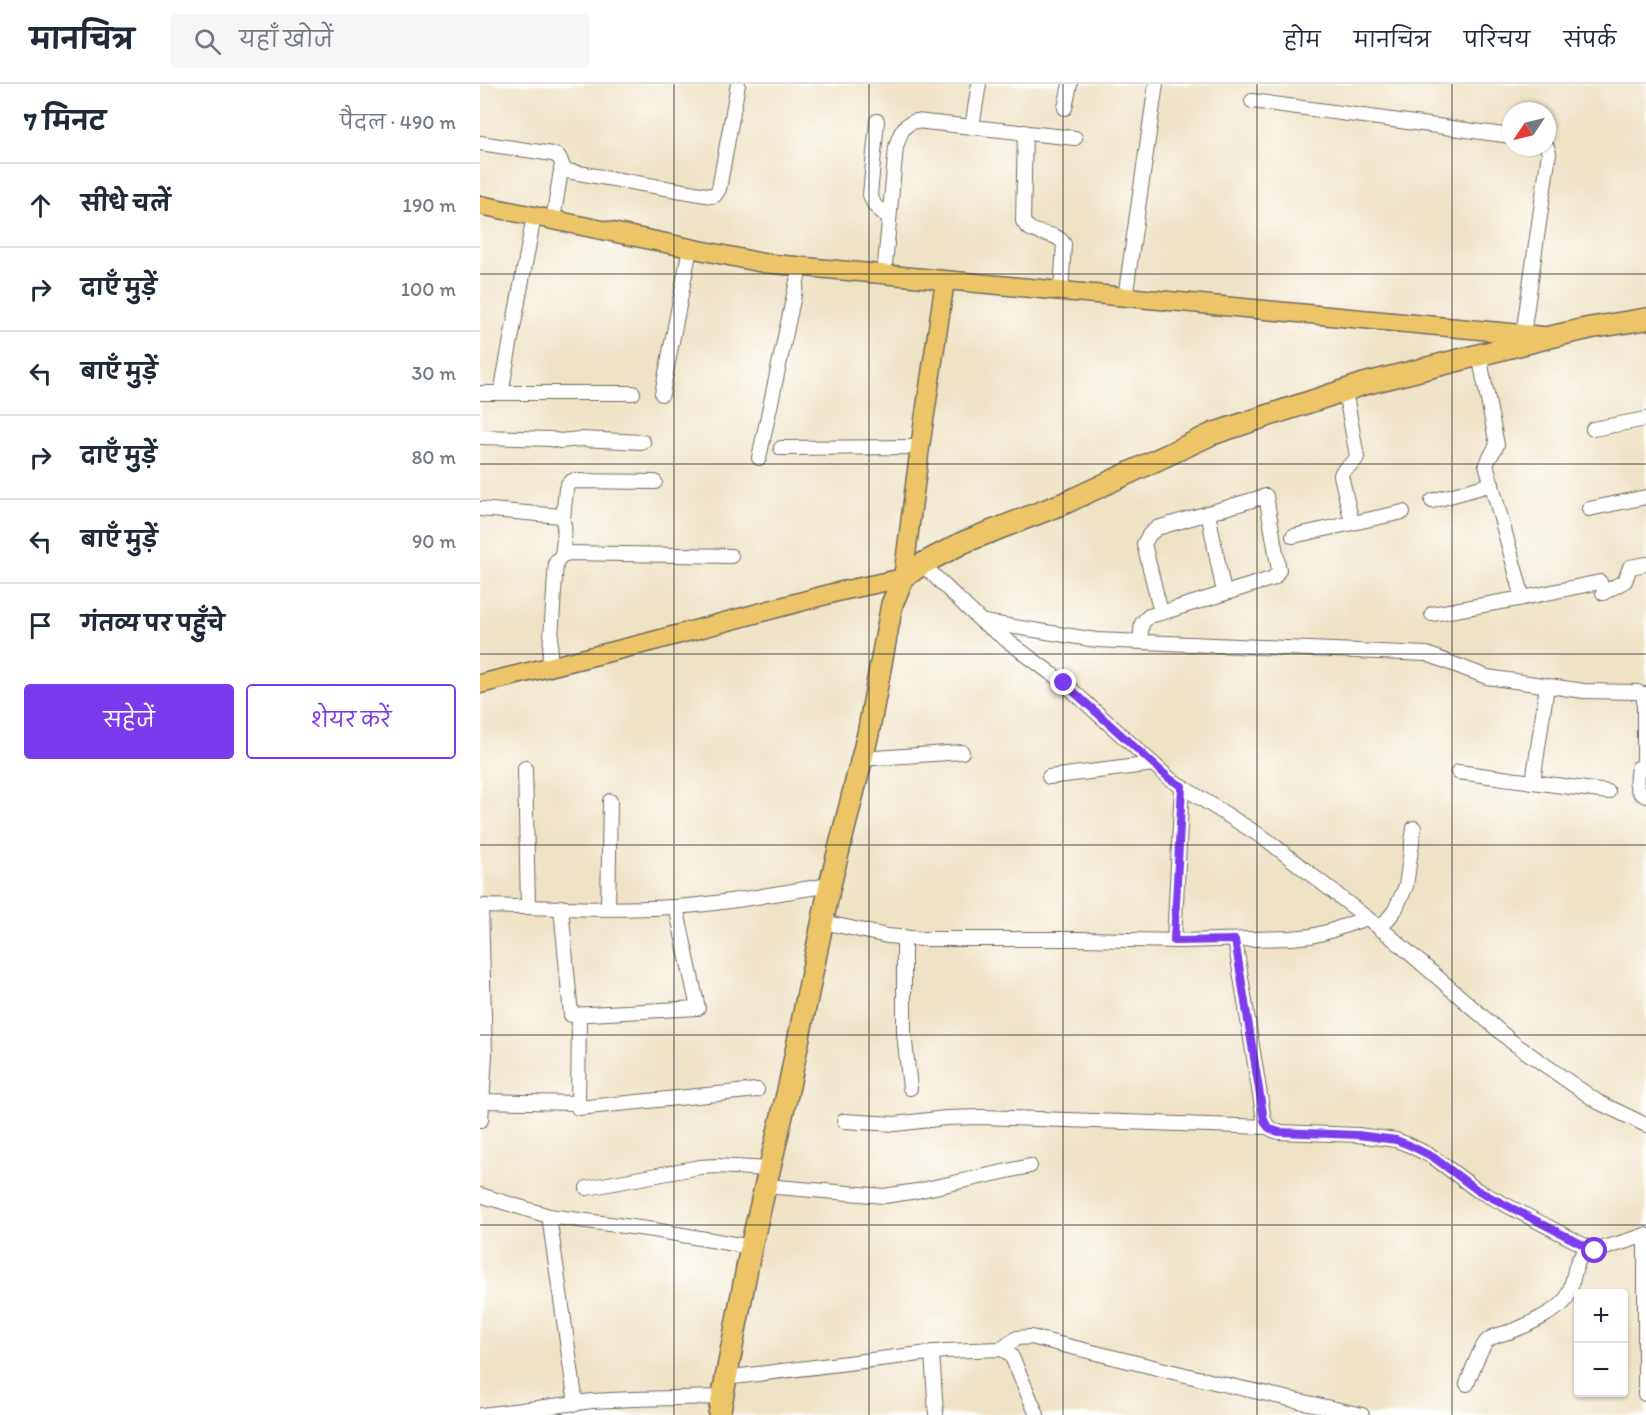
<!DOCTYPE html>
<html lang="hi">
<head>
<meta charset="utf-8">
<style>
	body { margin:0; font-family:Itim,"Playpen Sans Deva",sans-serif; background:#f6f6f7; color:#1f2937 }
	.controls { position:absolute; right:18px; bottom:18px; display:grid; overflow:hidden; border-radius:6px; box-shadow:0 2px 4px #0004 }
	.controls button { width:54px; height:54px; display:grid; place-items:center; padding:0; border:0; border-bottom:2px solid #e0e1e3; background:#fff; color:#1f2937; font:30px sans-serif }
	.compass { position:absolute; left:1022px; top:18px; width:54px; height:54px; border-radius:50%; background:#fff; box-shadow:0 2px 4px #0004; rotate:235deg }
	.stop { position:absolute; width:18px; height:18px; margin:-14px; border:4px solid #7c3aed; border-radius:50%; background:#fff }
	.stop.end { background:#7c3aed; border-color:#fff; box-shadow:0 2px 6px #0008 }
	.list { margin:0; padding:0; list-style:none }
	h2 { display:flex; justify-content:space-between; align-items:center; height:78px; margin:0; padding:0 24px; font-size:26px }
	h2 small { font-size:20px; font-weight:400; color:#747a83 }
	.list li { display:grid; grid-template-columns:39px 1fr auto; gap:18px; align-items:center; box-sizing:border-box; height:84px; padding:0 24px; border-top:2px solid #e0e1e3 }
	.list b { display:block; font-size:22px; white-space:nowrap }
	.list em { font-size:20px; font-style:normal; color:#747a83 }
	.actions { display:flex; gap:12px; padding:18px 24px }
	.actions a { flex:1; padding:14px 0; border:2px solid #7c3aed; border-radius:6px; text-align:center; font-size:21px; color:#7c3aed }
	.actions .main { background:#7c3aed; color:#fff }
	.icon { flex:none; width:33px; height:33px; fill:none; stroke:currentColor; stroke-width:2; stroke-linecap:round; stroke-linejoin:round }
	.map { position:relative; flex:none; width:1166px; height:1331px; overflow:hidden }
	header { display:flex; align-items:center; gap:36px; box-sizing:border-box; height:84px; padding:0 30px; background:#fff; border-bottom:2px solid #e0e1e3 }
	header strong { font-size:28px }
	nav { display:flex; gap:33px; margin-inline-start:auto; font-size:21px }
	.search { width:420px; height:54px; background:#f6f6f7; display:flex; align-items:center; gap:15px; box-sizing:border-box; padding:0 21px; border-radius:6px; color:#747a83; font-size:22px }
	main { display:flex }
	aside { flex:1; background:#fff }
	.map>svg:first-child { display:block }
</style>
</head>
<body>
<header>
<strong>मानचित्र</strong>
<div class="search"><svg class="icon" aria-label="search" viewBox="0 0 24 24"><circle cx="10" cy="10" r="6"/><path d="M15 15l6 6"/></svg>यहाँ खोजें</div>
<nav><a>होम</a><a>मानचित्र</a><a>परिचय</a><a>संपर्क</a></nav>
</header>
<main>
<aside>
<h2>7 मिनट<small>पैदल · 490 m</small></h2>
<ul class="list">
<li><svg class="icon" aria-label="ahead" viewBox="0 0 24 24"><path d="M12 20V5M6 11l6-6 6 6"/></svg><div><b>सीधे चलें</b></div><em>190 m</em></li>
<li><svg class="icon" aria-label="right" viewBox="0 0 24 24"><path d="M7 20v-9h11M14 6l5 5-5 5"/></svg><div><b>दाएँ मुड़ें</b></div><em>100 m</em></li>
<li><svg class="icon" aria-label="left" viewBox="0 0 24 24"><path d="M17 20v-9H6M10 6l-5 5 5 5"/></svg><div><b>बाएँ मुड़ें</b></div><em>30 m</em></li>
<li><svg class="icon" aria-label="right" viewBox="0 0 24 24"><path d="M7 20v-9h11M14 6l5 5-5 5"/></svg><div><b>दाएँ मुड़ें</b></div><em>80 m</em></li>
<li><svg class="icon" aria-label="left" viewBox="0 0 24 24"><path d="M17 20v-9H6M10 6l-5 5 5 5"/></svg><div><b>बाएँ मुड़ें</b></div><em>90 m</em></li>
<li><svg class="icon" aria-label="arrive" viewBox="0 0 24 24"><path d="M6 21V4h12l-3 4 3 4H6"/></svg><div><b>गंतव्य पर पहुँचे</b></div></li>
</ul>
<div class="actions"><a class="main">सहेजें</a><a>शेयर करें</a></div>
</aside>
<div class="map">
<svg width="1166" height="1331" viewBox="0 0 1166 1331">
	<rect width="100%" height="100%" fill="#fff"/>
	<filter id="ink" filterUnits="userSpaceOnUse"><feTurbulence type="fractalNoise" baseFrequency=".0167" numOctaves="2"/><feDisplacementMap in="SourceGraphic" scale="12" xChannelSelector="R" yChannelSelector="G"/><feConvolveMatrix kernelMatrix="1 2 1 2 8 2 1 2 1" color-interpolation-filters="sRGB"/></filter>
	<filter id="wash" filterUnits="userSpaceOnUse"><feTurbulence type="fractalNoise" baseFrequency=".008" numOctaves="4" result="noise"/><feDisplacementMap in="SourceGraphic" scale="24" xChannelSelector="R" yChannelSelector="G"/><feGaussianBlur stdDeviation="1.35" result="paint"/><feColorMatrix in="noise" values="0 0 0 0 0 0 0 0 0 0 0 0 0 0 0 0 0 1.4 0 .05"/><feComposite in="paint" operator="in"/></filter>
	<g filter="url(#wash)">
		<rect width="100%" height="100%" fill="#efe3c5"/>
	</g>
	<g filter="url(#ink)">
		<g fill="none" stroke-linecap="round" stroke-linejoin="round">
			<defs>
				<g id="minor">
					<polyline points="772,17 1031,52"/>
					<polyline points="585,24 590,0"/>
					<polyline points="397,37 390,111 395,122 409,134"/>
					<polyline points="492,43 499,0"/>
					<path d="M545,48L543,137C551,154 575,145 584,160L581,208"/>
					<polyline points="0,59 73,70 79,73 82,80 73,136"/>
					<polyline points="81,86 232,112 235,111 239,105 258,0"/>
					<path d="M404,191L416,63C420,51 422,40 436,37L595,54"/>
					<polyline points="645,214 676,0"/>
					<polyline points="1043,251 1069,69 1067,63"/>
					<polyline points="999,271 1017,361 1006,380 1043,514 1120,498"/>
					<path d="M865,306L877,373C874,382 863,382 861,391L872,439"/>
					<polyline points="0,309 153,309"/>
					<polyline points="21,309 54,132"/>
					<polyline points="182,310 210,164"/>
					<polyline points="1113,345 1166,335"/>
					<polyline points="0,353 71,355 80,357 100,355 163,358"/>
					<polyline points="301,364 440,363"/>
					<polyline points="279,374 320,183"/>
					<polyline points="952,417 1012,400"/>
					<path d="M0,425L80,432C88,441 83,459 82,471"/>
					<polyline points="1109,425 1166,413"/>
					<polyline points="728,429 744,509"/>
					<polyline points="83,435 86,405 88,400 92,397 175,398"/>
					<polyline points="813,452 923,428"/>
					<polyline points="442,480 501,537 584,599 690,695 787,756 910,852 1032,958 1118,1018 1166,1041"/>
					<polyline points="1123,509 1145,497 1150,483 1166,480"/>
					<polyline points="952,530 1043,514"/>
					<polyline points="504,538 616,556 947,570 1007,593 1104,607 1157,608 1166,611"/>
					<polyline points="660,557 662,539 669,532 681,529 794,494 799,486 786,412 677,444 669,451 664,460 681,529"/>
					<polyline points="69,583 76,478 82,471 89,469 251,472"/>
					<polyline points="381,675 482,668"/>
					<polyline points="45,684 48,823"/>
					<path d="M1158,684C1156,694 1154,708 1166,712"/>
					<polyline points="1164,684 1164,610"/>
					<polyline points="978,688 1128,708"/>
					<polyline points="569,693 674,680"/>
					<polyline points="1053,698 1067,602"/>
					<path d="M0,822C64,823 128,827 192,823C245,820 297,809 350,801"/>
					<polyline points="81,823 91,931 218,924 196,823"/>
					<polyline points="128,824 130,717"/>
					<polyline points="343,838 407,852 442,855 598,855 702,857 811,854 831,852 847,848 887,834"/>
					<polyline points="900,845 915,826 926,802 934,744"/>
					<polyline points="424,853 424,949 430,1004"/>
					<path d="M755,856L784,1036C788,1044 791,1046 799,1048L878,1051L916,1056L929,1061L953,1073L997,1106L1115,1167"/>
					<polyline points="694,857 702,702"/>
					<polyline points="99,931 98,1024 277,1006"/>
					<polyline points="2,1017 98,1019"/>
					<polyline points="1,1036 5,971 1,822"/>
					<polyline points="364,1037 415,1040 466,1034 501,1033 787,1043"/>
					<polyline points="285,1102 404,1112 437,1107 550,1082"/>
					<polyline points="107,1104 220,1083 237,1082 289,1085"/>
					<polyline points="0,1111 69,1132 174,1146 271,1163"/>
					<polyline points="69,1132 96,1320"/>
					<polyline points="521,1265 537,1254 551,1253 738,1299 882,1331"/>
					<polyline points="452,1268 456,1331"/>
					<polyline points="245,1294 465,1267 521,1265 529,1269 532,1273 557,1331"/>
					<path d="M987,1300C991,1289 1000,1266 1006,1258C1012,1251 1024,1250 1032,1247C1044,1243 1076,1227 1084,1218C1095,1205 1091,1184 1102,1171L1166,1151"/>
					<polyline points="1165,1310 1165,1151"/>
					<polyline points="2,1331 112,1317 153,1315 243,1313"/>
				</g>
				<g id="major">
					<polyline points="0,121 283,179 1063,252"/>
					<polyline points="0,600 166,559 357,508 423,494 440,363 465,197"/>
				</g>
				<polyline id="highway" points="239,1331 271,1163 309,1002 350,801 388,650 412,520 423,494 442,480 484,458 587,418 732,350 884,300 1070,253 1110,244 1166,235"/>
			</defs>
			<use href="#minor" stroke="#706b61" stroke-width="16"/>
			<use href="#major" stroke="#706b61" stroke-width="21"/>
			<use href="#highway" stroke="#706b61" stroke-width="24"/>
			<use href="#minor" stroke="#fff" stroke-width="14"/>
			<use href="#major" stroke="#edc569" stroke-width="18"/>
			<use href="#highway" stroke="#edc569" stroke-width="21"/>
		</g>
	</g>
	<g fill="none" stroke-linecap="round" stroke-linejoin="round" filter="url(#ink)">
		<path stroke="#7c3aed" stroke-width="8" d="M584,599L690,695L702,702L694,857L755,856L784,1036C787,1044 791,1046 799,1048L878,1051L916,1056L929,1061L953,1073L997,1106L1115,1167"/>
	</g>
	<path fill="none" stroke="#2b2b2b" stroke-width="1.5" stroke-opacity="0.55" d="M194,0V1331M389,0V1331M583,0V1331M777,0V1331M972,0V1331M0,190H1166M0,380H1166M0,570H1166M0,761H1166M0,951H1166M0,1141H1166"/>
</svg>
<div class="controls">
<button>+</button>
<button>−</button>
</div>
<svg class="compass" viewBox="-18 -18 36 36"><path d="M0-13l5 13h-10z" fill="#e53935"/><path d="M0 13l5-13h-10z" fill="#747a83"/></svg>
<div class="stop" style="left:1115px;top:1167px"></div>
<div class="stop end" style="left:584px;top:599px"></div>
</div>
</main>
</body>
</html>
